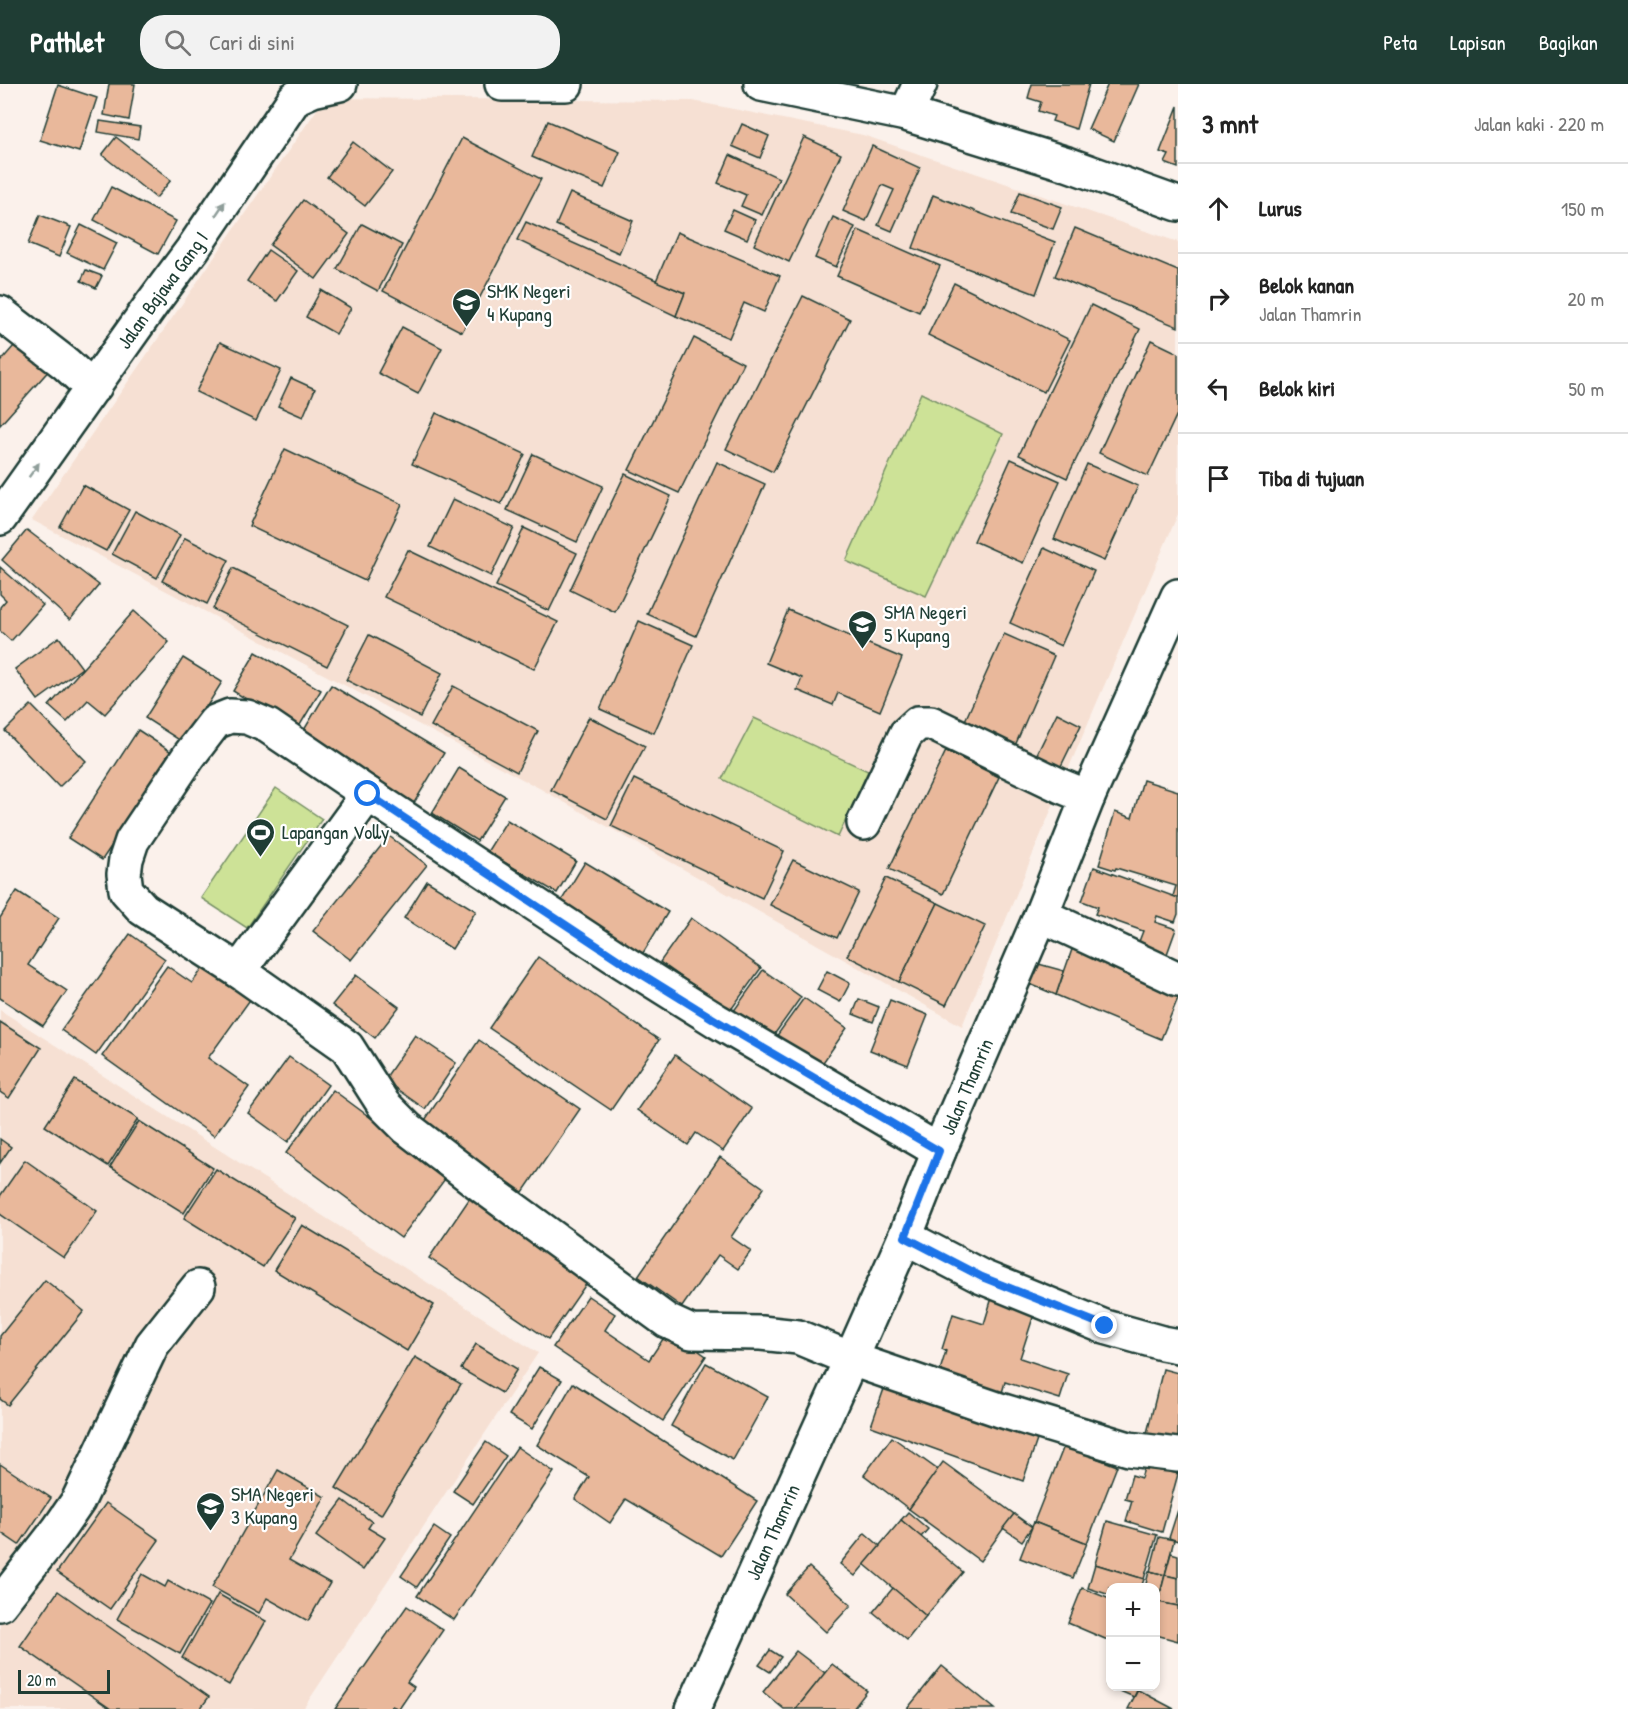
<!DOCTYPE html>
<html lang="id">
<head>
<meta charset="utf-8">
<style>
	body { margin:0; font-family:"Patrick Hand",sans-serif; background:#f2f2f2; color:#222 }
	.controls { position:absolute; right:18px; bottom:18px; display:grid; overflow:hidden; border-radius:12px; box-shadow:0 3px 9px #0003 }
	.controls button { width:54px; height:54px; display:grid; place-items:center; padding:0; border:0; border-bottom:2px solid #e0e0e0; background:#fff; color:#222; font:30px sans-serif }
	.scale { position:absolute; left:18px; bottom:15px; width:92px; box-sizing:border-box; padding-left:6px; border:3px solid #1f3d34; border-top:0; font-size:16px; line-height:21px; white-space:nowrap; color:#1f3d34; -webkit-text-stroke:4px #fff; paint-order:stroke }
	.stop { position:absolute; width:18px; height:18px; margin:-14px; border:4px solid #1a73e8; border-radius:50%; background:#fff }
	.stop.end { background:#1a73e8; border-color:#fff; box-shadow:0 2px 6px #0008 }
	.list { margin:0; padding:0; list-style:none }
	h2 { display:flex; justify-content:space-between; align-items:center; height:78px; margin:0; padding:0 24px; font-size:26px }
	h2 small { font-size:20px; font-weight:400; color:#767676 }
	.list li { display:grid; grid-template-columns:39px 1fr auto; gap:18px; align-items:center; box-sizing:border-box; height:90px; padding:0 24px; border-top:2px solid #e0e0e0 }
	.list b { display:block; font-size:22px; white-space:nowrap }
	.list p { margin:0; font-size:20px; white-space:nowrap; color:#767676 }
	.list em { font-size:20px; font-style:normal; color:#767676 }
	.icon { flex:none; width:33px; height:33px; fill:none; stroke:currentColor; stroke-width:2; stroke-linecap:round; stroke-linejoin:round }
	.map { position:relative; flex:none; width:1178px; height:1625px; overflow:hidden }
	header { display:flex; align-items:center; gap:36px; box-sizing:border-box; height:84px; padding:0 30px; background:#1f3d34; color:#fff }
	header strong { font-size:28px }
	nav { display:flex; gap:33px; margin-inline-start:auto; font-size:21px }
	.search { width:420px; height:54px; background:#f2f2f2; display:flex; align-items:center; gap:15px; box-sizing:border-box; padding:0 21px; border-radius:24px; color:#767676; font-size:22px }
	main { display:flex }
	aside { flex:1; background:#fff }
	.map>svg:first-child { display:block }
</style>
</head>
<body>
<header>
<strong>Pathlet</strong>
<div class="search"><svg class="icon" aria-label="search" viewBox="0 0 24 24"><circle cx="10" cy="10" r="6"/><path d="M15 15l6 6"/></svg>Cari di sini</div>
<nav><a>Peta</a><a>Lapisan</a><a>Bagikan</a></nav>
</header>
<main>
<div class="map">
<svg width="1178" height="1625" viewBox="0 0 1178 1625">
	<rect width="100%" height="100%" fill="#fbf1eb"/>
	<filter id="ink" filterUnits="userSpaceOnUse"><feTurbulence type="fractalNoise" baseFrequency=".0167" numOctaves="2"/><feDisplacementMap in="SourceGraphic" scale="12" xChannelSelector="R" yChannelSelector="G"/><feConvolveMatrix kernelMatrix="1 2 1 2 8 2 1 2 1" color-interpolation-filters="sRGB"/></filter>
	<g filter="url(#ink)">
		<g fill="#f6e0d3">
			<polygon points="325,14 693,17 863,51 1178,158 1178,430 1061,702 962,942 539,704 32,436"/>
			<polygon points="0,926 538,1269 303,1625 0,1625"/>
		</g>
		<g fill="#cde297" stroke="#769066" stroke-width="1.5">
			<polygon points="921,309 1003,350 926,512 846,477"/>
			<polygon points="754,634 868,687 838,753 722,695"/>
			<polygon points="276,704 322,735 247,844 201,814"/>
		</g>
		<g fill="#e9b89b" stroke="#1f3d34" stroke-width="1.5">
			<polygon points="109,0 135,0 129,36 104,31"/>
			<polygon points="1032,0 1089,0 1076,45 1052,37 1054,32 1038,27 1041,18 1028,14"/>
			<polygon points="1108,0 1139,0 1114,57 1088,45"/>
			<polygon points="58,1 97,14 79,68 40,56"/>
			<polygon points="1178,22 1178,84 1165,79 1169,71 1160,68"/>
			<polygon points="100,37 140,43 138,55 98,48"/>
			<polygon points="548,37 620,68 604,104 532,73"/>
			<polygon points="742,40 769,52 760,74 732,62"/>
			<polygon points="116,53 171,96 156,114 102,71"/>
			<polygon points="804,53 841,70 789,178 754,161"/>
			<polygon points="462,54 541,95 462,248 383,207"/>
			<polygon points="353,58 392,88 365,122 327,93"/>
			<polygon points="872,62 920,84 892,147 878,141 894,106 882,101 866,137 843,127"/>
			<polygon points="730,71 779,94 762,131 741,122 746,111 718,99"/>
			<polygon points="111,103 176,137 158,170 94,136"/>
			<polygon points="1020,108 1062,123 1053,145 1011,130"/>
			<polygon points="570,109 633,137 619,169 556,141"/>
			<polygon points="933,111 1055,158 1036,210 913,164"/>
			<polygon points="303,116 349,150 316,195 270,161"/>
			<polygon points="733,126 755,136 747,155 724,145"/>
			<polygon points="40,131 71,143 59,173 28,160"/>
			<polygon points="833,133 855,143 836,183 815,174"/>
			<polygon points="526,138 685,209 676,232 517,156"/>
			<polygon points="362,140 402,161 378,207 337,185"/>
			<polygon points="81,141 117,159 103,186 67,169"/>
			<polygon points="1075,144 1178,187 1178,243 1055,192"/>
			<polygon points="858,146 940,182 919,228 837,192"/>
			<polygon points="677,148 780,192 764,228 744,219 729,254 676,232 685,209 656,197"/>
			<polygon points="268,166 298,187 277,217 247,197"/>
			<polygon points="86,186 102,192 96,204 81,197"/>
			<polygon points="954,199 1070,256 1044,308 928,251"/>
			<polygon points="321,206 351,224 336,250 306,233"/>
			<polygon points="803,212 850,235 773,388 726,365"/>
			<polygon points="1091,221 1140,245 1067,394 1019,371"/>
			<polygon points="402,243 442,264 418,310 378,289"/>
			<polygon points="694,254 743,279 679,409 629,386"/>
			<polygon points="20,255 52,283 0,341 0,278"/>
			<polygon points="1151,256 1178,269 1178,328 1148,392 1099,369"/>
			<polygon points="220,258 281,286 256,337 196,308"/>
			<polygon points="291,294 315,305 303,333 278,322"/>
			<polygon points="436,329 525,370 501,420 412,380"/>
			<polygon points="285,365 402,420 365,497 249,442"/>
			<polygon points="533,370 603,402 577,458 507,426"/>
			<polygon points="1011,375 1060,397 1023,479 974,457"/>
			<polygon points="717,378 765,400 696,552 647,530"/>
			<polygon points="1087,380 1138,402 1104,477 1054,455"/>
			<polygon points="625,390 671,412 615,528 570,506"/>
			<polygon points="83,401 129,426 106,467 60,443"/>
			<polygon points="453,415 514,444 491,492 430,463"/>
			<polygon points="135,427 180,451 157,494 112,470"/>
			<polygon points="524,444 577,469 549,527 496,502"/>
			<polygon points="27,446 99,501 70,536 2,476"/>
			<polygon points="185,454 229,476 207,520 162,497"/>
			<polygon points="1044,464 1094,487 1061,562 1010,539"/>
			<polygon points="408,466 558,538 534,585 384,513"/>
			<polygon points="0,483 43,521 11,557 0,547 0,523 6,516 0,510"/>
			<polygon points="233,484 348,541 327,582 213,525"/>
			<polygon points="788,526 902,574 880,627 838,609 833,621 797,606 802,594 766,579"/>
			<polygon points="134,527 169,558 105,630 88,616 67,638 49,622"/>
			<polygon points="639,537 693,561 654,649 600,625"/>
			<polygon points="1004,550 1054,572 1014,664 963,641"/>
			<polygon points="369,551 442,589 420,633 346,596"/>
			<polygon points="59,553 82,584 38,616 15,585"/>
			<polygon points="256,568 321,606 297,646 233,607"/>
			<polygon points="183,574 222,598 184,659 145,634"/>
			<polygon points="331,601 444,669 414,719 301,651"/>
			<polygon points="453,602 538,647 517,688 431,642"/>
			<polygon points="31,621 86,677 59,703 5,647"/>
			<polygon points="1057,629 1081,641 1060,684 1036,672"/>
			<polygon points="589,633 645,662 607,735 551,706"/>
			<polygon points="138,646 173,669 102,776 68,754"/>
			<polygon points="946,667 999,693 943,810 889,785"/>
			<polygon points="459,684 505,712 477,757 432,729"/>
			<polygon points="634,695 784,767 762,814 611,742"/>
			<polygon points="1143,696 1178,707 1178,814 1173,812 1176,802 1116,784 1115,786 1099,781 1115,728 1132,734"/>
			<polygon points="507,736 576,777 557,809 487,768"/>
			<polygon points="389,752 427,781 351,876 313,847"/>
			<polygon points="793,776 859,808 837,854 770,821"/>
			<polygon points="585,778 668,828 643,869 630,862 625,871 560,819"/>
			<polygon points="1094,783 1178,814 1178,830 1175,838 1157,832 1155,838 1176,845 1167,870 1138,860 1143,847 1095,830 1098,823 1082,817"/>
			<polygon points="886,794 938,819 899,898 847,872"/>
			<polygon points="427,797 476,827 452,865 404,834"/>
			<polygon points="17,807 59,834 28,881 67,907 43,942 0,914 0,834"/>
			<polygon points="938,819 985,842 946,921 899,898"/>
			<polygon points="691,834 761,884 730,927 660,878"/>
			<polygon points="130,850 165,875 96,971 61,946"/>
			<polygon points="1075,857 1178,898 1178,914 1161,955 1056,911"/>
			<polygon points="538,873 659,956 611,1026 489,944"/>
			<polygon points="1035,879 1064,887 1056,911 1025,898"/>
			<polygon points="206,880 252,913 208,974 249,1003 214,1052 102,972 167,882 192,899"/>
			<polygon points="763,886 801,913 771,955 733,928"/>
			<polygon points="827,887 850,899 840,918 817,906"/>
			<polygon points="356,891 399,923 375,954 332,921"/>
			<polygon points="804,914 847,944 817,987 773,957"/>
			<polygon points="859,915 879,923 873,938 853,930"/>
			<polygon points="890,916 928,931 908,981 870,966"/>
			<polygon points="0,938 41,964 9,1014 0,1008"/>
			<polygon points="415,951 456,979 425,1025 384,996"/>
			<polygon points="479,956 580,1025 523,1108 423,1039"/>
			<polygon points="675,971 752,1025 723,1067 696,1049 688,1061 637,1026"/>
			<polygon points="289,973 328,1001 288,1058 248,1029"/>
			<polygon points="75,996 138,1035 108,1082 45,1042"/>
			<polygon points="333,1006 448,1091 401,1154 286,1069"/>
			<polygon points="139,1037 213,1084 184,1129 110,1083"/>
			<polygon points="0,1055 11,1063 0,1079"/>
			<polygon points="720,1073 764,1104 731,1153 751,1167 738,1185 718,1171 682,1223 638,1192"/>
			<polygon points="25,1076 97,1127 64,1174 0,1130 0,1112"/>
			<polygon points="216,1085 295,1134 263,1183 184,1134"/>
			<polygon points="472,1111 591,1193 548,1255 429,1174"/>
			<polygon points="302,1141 434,1221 407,1267 274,1186"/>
			<polygon points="45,1196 84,1227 8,1321 0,1315 0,1252"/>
			<polygon points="994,1207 1037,1221 1020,1274 1068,1290 1060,1315 1005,1298 1000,1316 937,1296 946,1267 942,1265 953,1230 984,1240"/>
			<polygon points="588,1212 615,1230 605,1246 649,1276 669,1246 706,1272 663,1337 553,1263"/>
			<polygon points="476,1260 517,1285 502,1309 461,1285"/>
			<polygon points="415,1273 461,1300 381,1431 336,1404"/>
			<polygon points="706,1279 768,1313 733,1376 671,1342"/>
			<polygon points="539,1283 562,1296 532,1345 509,1331"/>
			<polygon points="1163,1285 1178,1289 1178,1361 1146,1353"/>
			<polygon points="573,1299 757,1417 721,1472 626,1415 610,1439 575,1415 589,1393 537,1361"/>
			<polygon points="885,1302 1037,1356 1023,1397 871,1342"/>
			<polygon points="892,1353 938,1386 909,1425 864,1391"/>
			<polygon points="486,1358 506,1372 473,1420 453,1407"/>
			<polygon points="1064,1362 1117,1382 1087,1459 1034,1438"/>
			<polygon points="517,1363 554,1388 454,1536 417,1512"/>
			<polygon points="943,1378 1014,1430 980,1477 909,1425"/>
			<polygon points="0,1380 51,1414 19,1461 0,1448"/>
			<polygon points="1145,1381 1178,1390 1162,1448 1126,1437 1132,1417 1125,1415 1132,1391 1141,1394"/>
			<polygon points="278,1386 325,1413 289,1476 330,1499 308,1537 267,1514 259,1529 212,1503"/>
			<polygon points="343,1416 372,1438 368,1444 385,1454 363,1486 316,1452"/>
			<polygon points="106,1419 159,1456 110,1525 57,1488"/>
			<polygon points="1178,1426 1178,1457 1169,1454"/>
			<polygon points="908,1428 928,1445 921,1453 901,1436"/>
			<polygon points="1014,1430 1032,1443 1022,1457 1003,1444"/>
			<polygon points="901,1436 963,1488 926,1532 864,1480"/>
			<polygon points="1107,1437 1157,1451 1144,1495 1095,1480"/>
			<polygon points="1034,1438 1087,1459 1073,1494 1020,1474"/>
			<polygon points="434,1443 450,1454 417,1503 401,1492"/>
			<polygon points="865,1449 880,1462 855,1492 840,1480"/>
			<polygon points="1159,1453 1174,1456 1165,1491 1150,1487"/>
			<polygon points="1171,1469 1178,1471 1178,1494 1165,1491"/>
			<polygon points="1095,1480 1144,1495 1141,1504 1110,1504 1110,1511 1088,1504"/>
			<polygon points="809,1483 851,1521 826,1548 785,1510"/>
			<polygon points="1149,1487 1165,1491 1158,1518 1156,1517 1156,1504 1145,1504"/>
			<polygon points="142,1490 165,1503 168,1497 209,1520 180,1570 117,1535"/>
			<polygon points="1165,1491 1178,1494 1178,1522 1158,1518"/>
			<polygon points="893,1504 926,1532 907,1556 873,1528"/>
			<polygon points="1082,1504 1110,1515 1110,1557 1068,1539"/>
			<polygon points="58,1507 209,1613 200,1625 111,1625 20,1562"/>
			<polygon points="218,1510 266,1537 229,1601 182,1574"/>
			<polygon points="1158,1518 1178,1522 1178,1557 1156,1551 1156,1529"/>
			<polygon points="407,1522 443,1546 407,1598 414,1603 399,1625 392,1622 390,1625 335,1625"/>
			<polygon points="770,1566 781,1573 770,1588 759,1581"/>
			<polygon points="796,1567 825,1589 796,1625 784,1625 763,1608"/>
			<polygon points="832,1580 867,1607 853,1625 796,1625"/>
			<polygon points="942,1582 995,1625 907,1625"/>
			<polygon points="1110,1591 1110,1602 1139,1602 1134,1613 1106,1601"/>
			<polygon points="1138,1606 1174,1625 1128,1625"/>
		</g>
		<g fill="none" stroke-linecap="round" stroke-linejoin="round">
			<defs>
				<g id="minor">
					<polyline points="502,0 566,0"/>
					<polyline points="761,0 906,30 1067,80 1178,120"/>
					<polyline points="906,30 920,0"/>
					<polyline points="0,229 66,280 80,293 95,302"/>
					<path id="s1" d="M0,434L154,217L192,166L295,14L313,6L340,0"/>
					<polyline points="864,739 906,650 918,639 931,639 1061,702 1088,713"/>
					<polyline points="1041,831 1178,895"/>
					<polyline points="239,887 368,710"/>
					<polyline points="939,1067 717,937 623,878 368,710 268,642 247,633 230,632 215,638 189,672 132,757 126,775 124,790 126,806 143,825 239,887 347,963 384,1021 407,1044 485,1104 667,1237 691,1248 761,1249 798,1253 851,1275 1000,1326 1129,1365 1178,1371"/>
					<polyline points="905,1153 982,1193 1105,1243 1162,1259 1178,1262"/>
					<polyline points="0,1520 58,1446 78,1417 152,1261 198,1203"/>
				</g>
				<g id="major">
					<path id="s2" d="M693,1625L851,1275L905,1153L939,1067L1041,831L1088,713L1178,512"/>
				</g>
			</defs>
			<use href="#minor" stroke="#1f3d34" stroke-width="38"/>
			<use href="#major" stroke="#1f3d34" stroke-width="38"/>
			<use href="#minor" stroke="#fff" stroke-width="33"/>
			<use href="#major" stroke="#fff" stroke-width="33"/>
		</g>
		<defs><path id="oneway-solid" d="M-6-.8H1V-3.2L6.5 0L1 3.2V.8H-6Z" transform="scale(1.5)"/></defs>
		<g fill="#8f9e9a">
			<use href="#oneway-solid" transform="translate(220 125) rotate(-56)"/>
			<use href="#oneway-solid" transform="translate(34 386) rotate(-54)"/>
		</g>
	</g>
	<g fill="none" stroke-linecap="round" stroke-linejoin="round" filter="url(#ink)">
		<polyline stroke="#1a73e8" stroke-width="8" points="368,710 622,878 717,937 939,1067 905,1153 982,1193 1105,1242"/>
	</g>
	<defs>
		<symbol id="school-pin" viewBox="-11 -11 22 30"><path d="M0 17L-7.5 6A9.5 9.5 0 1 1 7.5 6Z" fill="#1f3d34" stroke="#fff"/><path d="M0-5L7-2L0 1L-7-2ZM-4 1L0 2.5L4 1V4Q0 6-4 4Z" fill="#fff"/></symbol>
		<symbol id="stadium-pin" viewBox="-11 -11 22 30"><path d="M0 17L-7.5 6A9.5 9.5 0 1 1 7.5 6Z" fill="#1f3d34" stroke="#fff"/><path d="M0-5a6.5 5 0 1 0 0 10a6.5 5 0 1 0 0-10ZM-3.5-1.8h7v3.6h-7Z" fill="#fff"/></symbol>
	</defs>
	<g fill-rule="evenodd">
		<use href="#school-pin" x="450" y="202" width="33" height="45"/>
		<use href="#school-pin" x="846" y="524" width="33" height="45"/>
		<use href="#stadium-pin" x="244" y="732" width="33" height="45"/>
		<use href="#school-pin" x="194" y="1406" width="33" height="45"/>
	</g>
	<g text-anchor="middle" stroke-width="4.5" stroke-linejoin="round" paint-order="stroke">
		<g font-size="20" fill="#1f3d34" stroke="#fff">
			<text dy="7" stroke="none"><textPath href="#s1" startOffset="280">Jalan Bajawa Gang I</textPath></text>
			<text dy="7" stroke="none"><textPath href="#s2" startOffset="680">Jalan Thamrin</textPath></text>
			<text dy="7" stroke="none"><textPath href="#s2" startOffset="194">Jalan Thamrin</textPath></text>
		</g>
		<g font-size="20" fill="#1f3d34" stroke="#fff" text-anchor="start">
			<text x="487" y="214">SMK Negeri<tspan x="487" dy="23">4 Kupang</tspan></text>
			<text x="884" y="535">SMA Negeri<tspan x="884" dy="23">5 Kupang</tspan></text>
			<text x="282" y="755">Lapangan Volly</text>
			<text x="231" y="1417">SMA Negeri<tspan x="231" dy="23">3 Kupang</tspan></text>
		</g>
	</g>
</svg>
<div class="controls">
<button>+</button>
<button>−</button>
</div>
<div class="scale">20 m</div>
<div class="stop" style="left:368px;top:710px"></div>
<div class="stop end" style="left:1105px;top:1242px"></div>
</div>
<aside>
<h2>3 mnt<small>Jalan kaki · 220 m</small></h2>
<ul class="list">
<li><svg class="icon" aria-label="ahead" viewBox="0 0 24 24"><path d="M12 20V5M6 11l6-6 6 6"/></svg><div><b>Lurus</b></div><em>150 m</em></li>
<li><svg class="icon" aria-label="right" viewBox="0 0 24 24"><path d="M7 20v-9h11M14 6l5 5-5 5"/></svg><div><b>Belok kanan</b><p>Jalan Thamrin</p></div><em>20 m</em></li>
<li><svg class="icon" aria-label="left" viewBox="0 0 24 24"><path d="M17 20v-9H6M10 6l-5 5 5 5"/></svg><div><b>Belok kiri</b></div><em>50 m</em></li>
<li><svg class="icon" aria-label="arrive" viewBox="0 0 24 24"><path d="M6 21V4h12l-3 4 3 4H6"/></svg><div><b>Tiba di tujuan</b></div></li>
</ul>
</aside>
</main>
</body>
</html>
